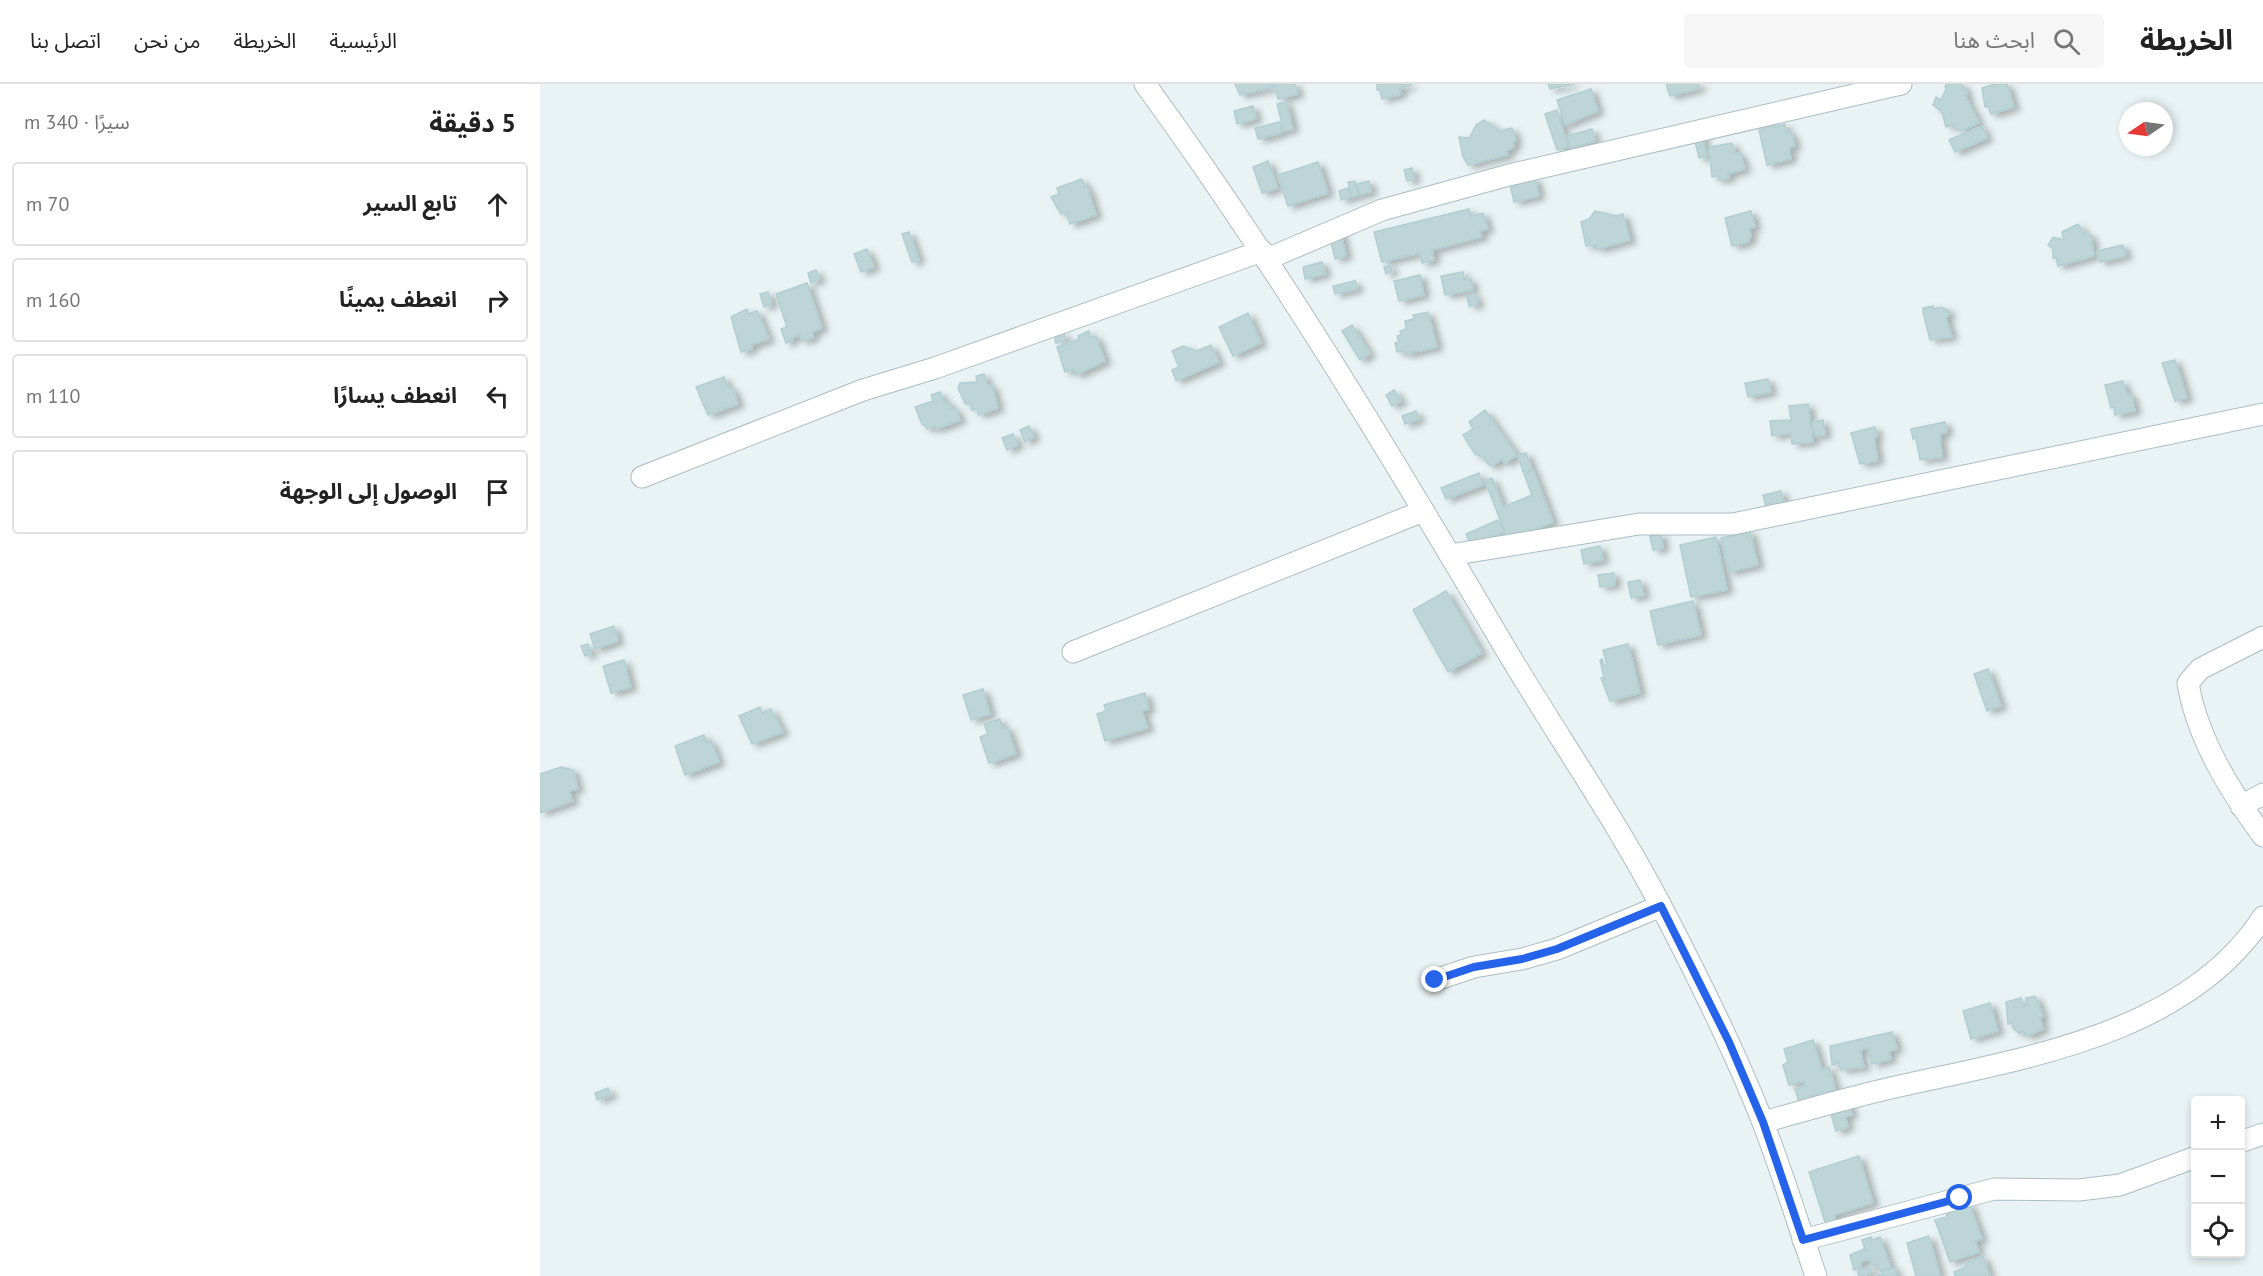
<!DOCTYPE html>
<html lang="ar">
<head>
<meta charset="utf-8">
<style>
	body { margin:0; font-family:"PT Sans","Noto Sans Arabic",sans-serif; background:#f6f6f6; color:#222; direction:rtl }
	.controls { position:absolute; right:18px; bottom:18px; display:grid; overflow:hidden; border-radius:6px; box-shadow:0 3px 9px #0003 }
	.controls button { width:54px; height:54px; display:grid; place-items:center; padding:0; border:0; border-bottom:2px solid #e0e0e0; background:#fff; color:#222; font:30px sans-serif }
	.compass { position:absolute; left:1579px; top:18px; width:54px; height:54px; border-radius:50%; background:#fff; box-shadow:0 3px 9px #0003; rotate:257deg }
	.stop { position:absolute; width:18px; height:18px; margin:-14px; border:4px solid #2563eb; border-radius:50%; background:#fff }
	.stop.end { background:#2563eb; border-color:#fff; box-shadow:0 2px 6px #0008 }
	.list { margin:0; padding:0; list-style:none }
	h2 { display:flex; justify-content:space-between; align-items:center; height:78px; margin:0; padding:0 24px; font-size:26px }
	h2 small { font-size:20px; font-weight:400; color:#767676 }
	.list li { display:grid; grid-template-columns:39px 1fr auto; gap:18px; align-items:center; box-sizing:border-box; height:84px; margin:0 12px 12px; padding:0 12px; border:2px solid #e0e0e0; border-radius:6px }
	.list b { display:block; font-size:22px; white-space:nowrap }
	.list em { font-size:20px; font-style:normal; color:#767676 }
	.icon { flex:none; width:33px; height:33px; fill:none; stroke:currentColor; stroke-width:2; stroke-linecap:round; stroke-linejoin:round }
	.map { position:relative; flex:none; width:1723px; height:1192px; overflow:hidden; direction:ltr }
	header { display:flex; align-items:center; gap:36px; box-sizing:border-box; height:84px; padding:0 30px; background:#fff; border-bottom:2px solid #e0e0e0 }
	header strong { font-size:28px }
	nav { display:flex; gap:33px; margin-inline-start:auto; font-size:21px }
	.search { width:420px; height:54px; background:#f6f6f6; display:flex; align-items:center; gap:15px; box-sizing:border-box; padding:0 21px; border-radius:6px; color:#767676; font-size:22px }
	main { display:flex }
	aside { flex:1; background:#fff }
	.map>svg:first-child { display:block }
</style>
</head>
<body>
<header>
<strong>الخريطة</strong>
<div class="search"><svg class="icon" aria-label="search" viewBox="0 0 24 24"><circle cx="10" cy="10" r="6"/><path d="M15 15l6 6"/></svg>ابحث هنا</div>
<nav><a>الرئيسية</a><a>الخريطة</a><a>من نحن</a><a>اتصل بنا</a></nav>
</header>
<main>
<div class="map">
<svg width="1723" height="1192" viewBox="0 0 1723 1192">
	<defs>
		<filter id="shadow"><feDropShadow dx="6" dy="3.5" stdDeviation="3" flood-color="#0004"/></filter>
	</defs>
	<rect width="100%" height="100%" fill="#e9f3f5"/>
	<g fill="#bed5d7" stroke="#b1cfd2" stroke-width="1.5" filter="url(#shadow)">
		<polygon points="695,0 733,0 734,3 700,11"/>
		<polygon points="734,0 755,0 758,10 738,15"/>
		<polygon points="837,0 870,0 871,1 859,5 861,10 842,15 840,6 837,6"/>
		<polygon points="1008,0 1035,0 1010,5"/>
		<polygon points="1126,0 1159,0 1160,4 1130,12"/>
		<polygon points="1408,0 1422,0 1427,10 1425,11 1439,39 1421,47 1416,45 1415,40 1406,43 1402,28 1393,21 1396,13 1401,16 1406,5 1405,2"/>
		<polygon points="1455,0 1467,0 1474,23 1451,30 1448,22 1445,23 1442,4"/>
		<polygon points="1051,5 1058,27 1025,41 1017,16"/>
		<polygon points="746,18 753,45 744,47 737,20"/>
		<polygon points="713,22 716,35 697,40 694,27"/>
		<polygon points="1017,26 1028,63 1017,66 1005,30"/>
		<polygon points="944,36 960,47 972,44 976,57 973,58 974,63 966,67 968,71 928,81 923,73 919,53 929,54 936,41"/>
		<polygon points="1233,37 1235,43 1245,40 1247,49 1251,48 1255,62 1249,64 1251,75 1227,81 1219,46 1230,43 1228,38"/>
		<polygon points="740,38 742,49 718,55 715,44"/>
		<polygon points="1442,42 1447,54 1415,68 1409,56"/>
		<polygon points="1052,45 1055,57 1030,64 1027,52"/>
		<polygon points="1161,47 1167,73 1159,74 1153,49"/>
		<polygon points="1192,59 1196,70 1200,69 1205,85 1188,90 1189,94 1179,96 1178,92 1172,93 1169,63"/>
		<polygon points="728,77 738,104 722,109 713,83"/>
		<polygon points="778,78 788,109 748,122 738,91"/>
		<polygon points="872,84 874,95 867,97 864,86"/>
		<polygon points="995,94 999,112 974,118 970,100"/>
		<polygon points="542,95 545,103 547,102 556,131 530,140 527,131 530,130 529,127 521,130 511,113 519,110 517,104"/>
		<polygon points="815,97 818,111 812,113 808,98"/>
		<polygon points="829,97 831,108 819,111 817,100"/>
		<polygon points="808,104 811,113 801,116 799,107"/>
		<polygon points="929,125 931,132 943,129 948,145 940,147 942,153 892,166 894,176 882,179 880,169 842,178 834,148"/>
		<polygon points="1055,127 1075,132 1083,130 1090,156 1058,165 1056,161 1046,162 1041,138 1049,135"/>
		<polygon points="1211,127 1215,143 1209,145 1211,152 1208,158 1192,162 1185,134"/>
		<polygon points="1538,140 1544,149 1551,151 1554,172 1518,182 1516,174 1513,174 1513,165 1508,161 1513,153 1524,156 1522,148"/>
		<polygon points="800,146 806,172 795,175 789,149"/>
		<polygon points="369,148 379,176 372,178 362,150"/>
		<polygon points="1583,161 1586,172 1560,178 1557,167"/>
		<polygon points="327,165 334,183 321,188 314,170"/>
		<polygon points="782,178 785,190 765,195 763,183"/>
		<polygon points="850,181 852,188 846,190 844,183"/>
		<polygon points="276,186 279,195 271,199 268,189"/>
		<polygon points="923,188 924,196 931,195 933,206 905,211 901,192"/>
		<polygon points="880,191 884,211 859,217 854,197"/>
		<polygon points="815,197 817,205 795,210 793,202"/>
		<polygon points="267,199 282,244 272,248 274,253 262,257 260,251 251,254 252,257 246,259 241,245 247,243 236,210"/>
		<polygon points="228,208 232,220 224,223 220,210"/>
		<polygon points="935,210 938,220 929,222 927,212"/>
		<polygon points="1393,222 1393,225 1402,223 1410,228 1406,234 1412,253 1390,256 1383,228 1383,224"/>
		<polygon points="207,225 208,230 217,227 229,255 211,261 212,265 201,268 191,233"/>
		<polygon points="888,228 897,263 866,270 865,267 857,268 855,259 859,258 857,252 861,251 860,247 866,245 865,237 874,235 873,231"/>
		<polygon points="708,229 721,259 693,272 679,243"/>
		<polygon points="812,241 830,270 820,276 802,247"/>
		<polygon points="549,247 551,254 556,252 565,277 536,291 534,285 525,288 517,263 539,255 538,252"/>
		<polygon points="524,249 526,256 516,259 514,252"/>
		<polygon points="671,261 679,278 636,297 632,286 639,283 632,267 643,262 657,267"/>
		<polygon points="1635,276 1647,314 1635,317 1622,279"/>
		<polygon points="444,290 448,302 452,301 458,324 439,331 437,325 432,326 431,319 425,320 418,304 420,299 437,298 436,292"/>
		<polygon points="184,293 187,302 193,305 198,320 168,331 156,303"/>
		<polygon points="1228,295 1231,308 1208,313 1205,299"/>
		<polygon points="1583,297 1585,306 1588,311 1591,310 1595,327 1575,331 1574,323 1571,324 1565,301"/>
		<polygon points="854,306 861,317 852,322 846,311"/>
		<polygon points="400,308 405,319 409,318 412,326 416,325 420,336 396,345 395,342 388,345 382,340 375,323 393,317 391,311"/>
		<polygon points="1268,320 1273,358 1252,360 1251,349 1232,352 1230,337 1251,336 1249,322"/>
		<polygon points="945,326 977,371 965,379 962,375 952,382 948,380 943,373 935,370 923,351 933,345 929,338"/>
		<polygon points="876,327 879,335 865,340 862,332"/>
		<polygon points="1283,336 1285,351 1275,352 1272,338"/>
		<polygon points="1405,338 1407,348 1400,350 1402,373 1380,376 1376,354 1373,355 1371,345"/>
		<polygon points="489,342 494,353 485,358 480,346"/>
		<polygon points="1335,343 1337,353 1334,353 1338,377 1320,380 1311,349"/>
		<polygon points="473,350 478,361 467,366 462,354"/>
		<polygon points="986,369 992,385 983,388 978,371"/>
		<polygon points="993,386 1013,438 968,456 945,397 952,394 963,423 992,411 984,390"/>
		<polygon points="939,389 943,401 906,415 901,404"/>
		<polygon points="1241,407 1244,418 1226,423 1223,411"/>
		<polygon points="958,436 964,448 931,462 926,450"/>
		<polygon points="1210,447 1218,481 1189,488 1181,454"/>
		<polygon points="1121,450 1123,464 1113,466 1110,452"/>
		<polygon points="1176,453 1187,506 1151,513 1140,461"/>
		<polygon points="1060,462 1063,476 1044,480 1041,466"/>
		<polygon points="1074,489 1075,501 1060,503 1058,491"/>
		<polygon points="1100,496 1104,511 1091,514 1088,498"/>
		<polygon points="906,507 942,569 908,588 873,526"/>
		<polygon points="1153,517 1161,551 1118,561 1110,527"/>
		<polygon points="74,542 78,557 55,565 50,550"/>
		<polygon points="48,560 51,570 45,572 41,562"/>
		<polygon points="1088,560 1100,609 1070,617 1061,594 1064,594 1060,576 1062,575 1064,582 1067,581 1063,566"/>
		<polygon points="84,576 91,603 71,609 63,582"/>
		<polygon points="1448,585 1461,622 1447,627 1434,590"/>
		<polygon points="443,605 450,630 431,636 423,611"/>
		<polygon points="605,609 609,625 602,627 608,644 565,657 557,630 566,627 564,621"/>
		<polygon points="220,623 222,629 231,625 243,648 212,660 199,632"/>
		<polygon points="460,635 463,645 467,643 476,670 449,679 440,653 448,650 444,640"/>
		<polygon points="164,651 167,659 171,657 179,678 145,691 135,662"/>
		<polygon points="21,683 33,686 38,705 29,707 33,717 0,729 0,690"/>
		<polygon points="1495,912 1503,932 1500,933 1503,945 1487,952 1483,947 1479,949 1473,944 1472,939 1468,940 1466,918 1481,914 1483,923 1488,921 1486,914"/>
		<polygon points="1450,919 1458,947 1431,955 1423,927"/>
		<polygon points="1352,948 1357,965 1349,967 1351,975 1332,980 1328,964 1320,966 1324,983 1301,986 1299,979 1292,981 1290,962"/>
		<polygon points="1273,956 1282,986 1289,983 1296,1007 1259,1018 1255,1005 1266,1002 1264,997 1249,1001 1243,981 1248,978 1244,965"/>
		<polygon points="68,1004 71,1011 57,1016 55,1009"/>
		<polygon points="1308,1018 1312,1031 1305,1032 1308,1043 1296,1047 1289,1023"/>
		<polygon points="1319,1072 1333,1119 1294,1131 1296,1138 1286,1141 1269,1088"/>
		<polygon points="1429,1119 1442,1155 1435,1157 1439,1168 1410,1178 1395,1136 1407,1133 1406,1127"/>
		<polygon points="1389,1152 1400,1192 1376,1192 1367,1159"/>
		<polygon points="1331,1153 1332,1156 1340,1153 1351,1184 1341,1188 1338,1180 1332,1182 1330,1175 1320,1178 1321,1184 1314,1186 1310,1171 1324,1165 1326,1168 1322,1156"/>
		<polygon points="1443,1172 1450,1192 1415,1192 1414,1188 1426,1183 1425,1179"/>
		<polygon points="1330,1183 1332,1189 1319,1192 1318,1187"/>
		<polygon points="1355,1184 1357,1192 1335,1192 1343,1190 1342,1187"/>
	</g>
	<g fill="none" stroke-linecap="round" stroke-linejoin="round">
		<defs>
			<g id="minor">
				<path d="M605,0C734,177 847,364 958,552C1011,643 1073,730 1122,824C1158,893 1193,963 1222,1036C1242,1087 1258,1140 1276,1192"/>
				<polyline points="727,175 842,126 969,91 1361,0"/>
				<polyline points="102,393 323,306 395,284 722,167"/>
				<polyline points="910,471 1099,440 1193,440 1723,330"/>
				<path d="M1723,553L1660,585L1648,599C1657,654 1690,707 1723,752"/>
				<polyline points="533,568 883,427"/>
				<polyline points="1701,722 1723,710"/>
				<polyline points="895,896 934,883 982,875 1017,865 1121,822"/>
				<path d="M1223,1038C1271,1025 1320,1010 1369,1000C1492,973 1649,947 1723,833"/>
				<polyline points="1700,1058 1723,1050"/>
				<polyline points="1263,1156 1454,1105 1539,1106 1580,1101 1656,1073"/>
			</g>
		</defs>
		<use href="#minor" stroke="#abbdc1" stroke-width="23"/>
		<use href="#minor" stroke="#fff" stroke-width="21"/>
	</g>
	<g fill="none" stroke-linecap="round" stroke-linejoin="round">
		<polyline stroke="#2563eb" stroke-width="8" points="895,896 934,883 982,875 1017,865 1121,822 1189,958 1223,1038 1263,1156 1420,1114"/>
	</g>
</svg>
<div class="controls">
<button>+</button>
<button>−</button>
<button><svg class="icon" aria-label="locate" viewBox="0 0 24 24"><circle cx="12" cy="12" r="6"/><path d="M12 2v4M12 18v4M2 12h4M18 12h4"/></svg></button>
</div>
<svg class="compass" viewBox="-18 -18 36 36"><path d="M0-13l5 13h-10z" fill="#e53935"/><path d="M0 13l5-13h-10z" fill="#767676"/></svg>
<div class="stop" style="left:1420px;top:1114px"></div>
<div class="stop end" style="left:895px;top:896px"></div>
</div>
<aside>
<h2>5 دقيقة<small>سيرًا · 340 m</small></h2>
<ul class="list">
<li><svg class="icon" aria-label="ahead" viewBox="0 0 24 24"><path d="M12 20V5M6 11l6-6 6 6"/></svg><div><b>تابع السير</b></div><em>70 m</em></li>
<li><svg class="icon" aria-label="right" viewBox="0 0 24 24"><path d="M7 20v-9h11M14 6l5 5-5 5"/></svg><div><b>انعطف يمينًا</b></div><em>160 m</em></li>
<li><svg class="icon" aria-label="left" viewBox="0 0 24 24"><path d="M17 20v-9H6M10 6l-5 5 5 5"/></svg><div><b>انعطف يسارًا</b></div><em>110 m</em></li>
<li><svg class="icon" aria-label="arrive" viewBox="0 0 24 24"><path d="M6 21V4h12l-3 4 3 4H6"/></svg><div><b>الوصول إلى الوجهة</b></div></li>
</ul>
</aside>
</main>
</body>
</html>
